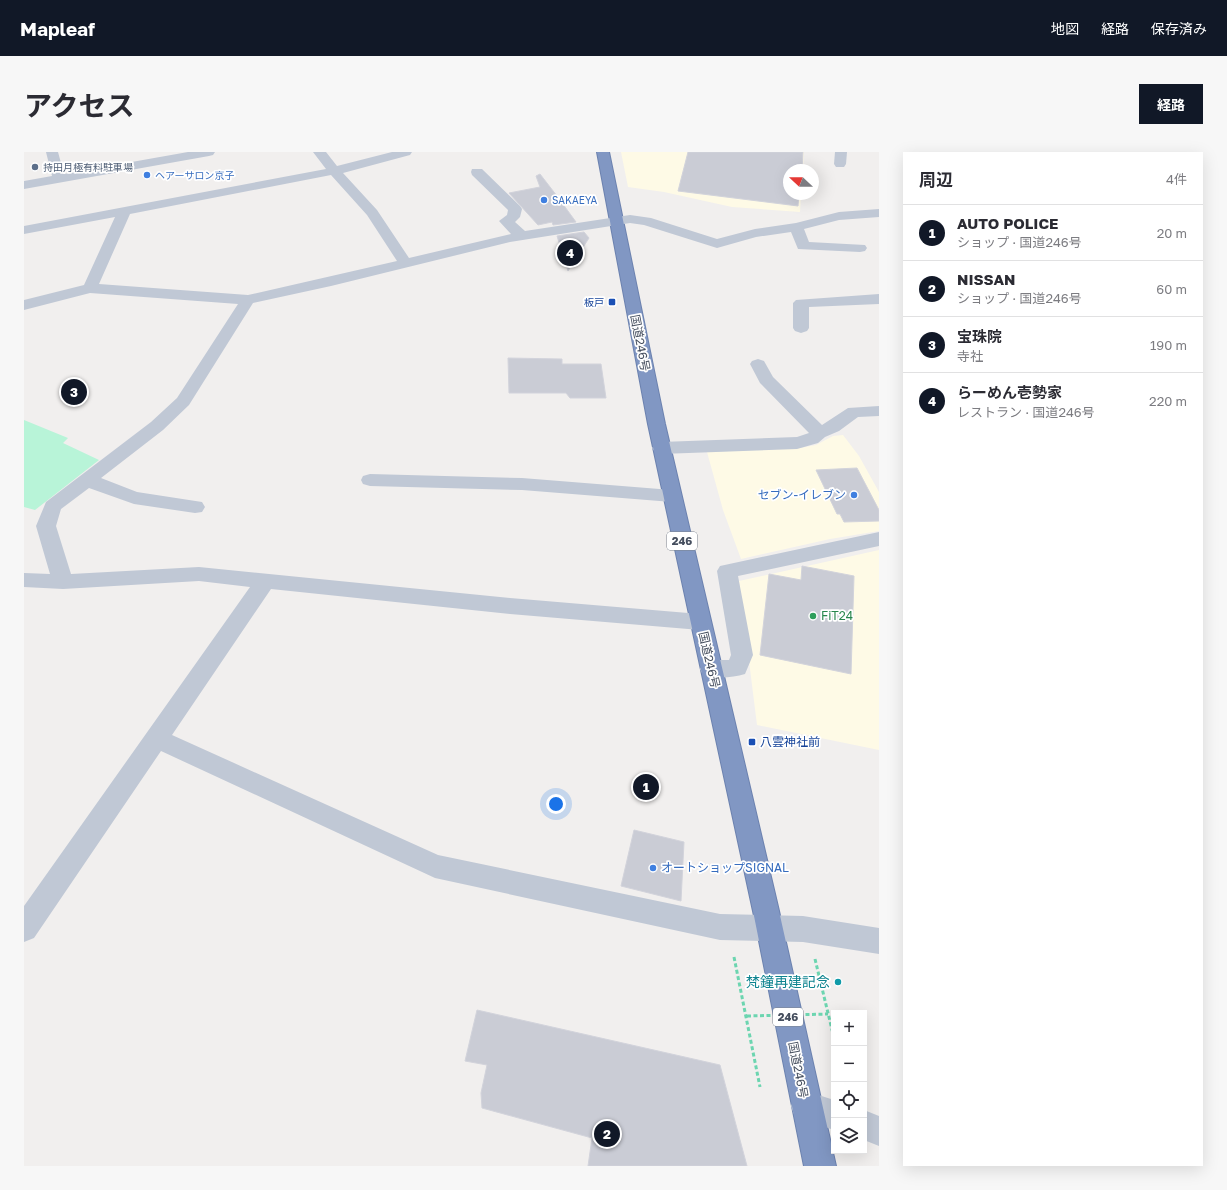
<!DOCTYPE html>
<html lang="ja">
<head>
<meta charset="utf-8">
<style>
	body { margin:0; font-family:"Golos Text","Noto Sans JP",sans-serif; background:#f7f7f7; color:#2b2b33 }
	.controls { position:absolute; right:12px; bottom:12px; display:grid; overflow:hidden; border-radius:0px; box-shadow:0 4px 16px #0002 }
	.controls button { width:36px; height:36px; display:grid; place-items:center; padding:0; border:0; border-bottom:1px solid #e1e1e2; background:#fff; color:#2b2b33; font:20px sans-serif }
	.compass { position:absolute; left:759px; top:12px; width:36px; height:36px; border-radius:50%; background:#fff; box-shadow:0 4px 16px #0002; rotate:292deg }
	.you { position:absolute; left:532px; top:652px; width:14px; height:14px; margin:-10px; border:3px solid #fff; border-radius:50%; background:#1a73e8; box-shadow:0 0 0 6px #1a73e833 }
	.badge { display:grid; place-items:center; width:26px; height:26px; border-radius:50%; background:#111827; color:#fff; font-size:13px; font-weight:700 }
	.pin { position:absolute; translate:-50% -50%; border:2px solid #fff; box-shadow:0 1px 4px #0006 }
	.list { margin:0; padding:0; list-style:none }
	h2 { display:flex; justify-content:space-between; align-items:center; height:52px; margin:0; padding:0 16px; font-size:17px }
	h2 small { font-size:13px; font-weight:400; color:#7c7c81 }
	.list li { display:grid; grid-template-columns:26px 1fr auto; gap:12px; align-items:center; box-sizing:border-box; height:56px; padding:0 16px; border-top:1px solid #e1e1e2 }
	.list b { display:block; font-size:15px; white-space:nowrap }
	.list p { margin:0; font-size:13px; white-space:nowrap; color:#7c7c81 }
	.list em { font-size:13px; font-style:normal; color:#7c7c81 }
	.icon { flex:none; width:22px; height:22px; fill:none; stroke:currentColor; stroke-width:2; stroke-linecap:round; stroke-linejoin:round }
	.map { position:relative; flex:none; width:855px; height:1014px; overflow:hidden; border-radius:0px }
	header { display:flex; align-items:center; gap:24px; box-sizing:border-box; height:56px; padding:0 20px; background:#111827; color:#fff }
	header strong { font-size:19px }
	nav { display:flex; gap:22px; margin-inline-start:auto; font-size:14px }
	.intro { display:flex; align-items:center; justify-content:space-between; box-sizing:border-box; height:96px; padding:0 24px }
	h1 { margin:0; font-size:28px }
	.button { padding:10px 18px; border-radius:0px; background:#111827; color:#fff; font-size:14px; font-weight:700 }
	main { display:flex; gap:24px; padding:0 24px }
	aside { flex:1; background:#fff; border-radius:0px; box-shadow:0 4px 16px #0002 }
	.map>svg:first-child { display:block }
</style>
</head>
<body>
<header>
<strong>Mapleaf</strong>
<nav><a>地図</a><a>経路</a><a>保存済み</a></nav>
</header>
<div class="intro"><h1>アクセス</h1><a class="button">経路</a></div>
<main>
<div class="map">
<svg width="855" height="1014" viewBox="0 0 855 1014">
	<rect width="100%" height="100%" fill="#f1efee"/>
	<g fill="#fefae6">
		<polygon points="597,0 780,0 779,18 765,18 765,42 777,42 776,60 708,55 640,40 604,35"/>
		<polygon points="819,283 835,304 855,340 855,379 806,387 717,407 699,358 683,300 776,296 792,293 809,284"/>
		<polygon points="855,398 855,598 733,573 715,429"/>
	</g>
	<polygon fill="#b8f4d8" points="0,268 44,286 39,291 75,308 11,358 0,355"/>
	<g fill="#caccd5" stroke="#d2d3db">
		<polygon points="664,0 779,0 778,18 765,18 765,42 775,42 774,54 654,39"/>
		<polygon points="516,22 533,44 552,70 529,73 528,70 514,73 485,41 516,35 512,24"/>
		<polygon points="560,80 565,86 544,119 533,84"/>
		<polygon points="484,206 538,207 538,212 577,212 582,246 546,246 542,241 485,241"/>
		<polygon points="833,316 855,358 855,369 820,370 816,362 813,362 792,318"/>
		<polygon points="778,414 830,424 827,522 736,503 745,422 777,428"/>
		<polygon points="610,678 660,690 657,749 597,734"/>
		<polygon points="453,858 696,913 723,1014 564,1014 568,986 458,956 457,941 463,913 441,909"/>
	</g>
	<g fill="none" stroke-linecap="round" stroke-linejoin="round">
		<defs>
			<polygon id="highway" points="573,0 585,0 641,272 755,759 812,1014 780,1014 729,759 624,272"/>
		</defs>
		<use href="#highway" stroke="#6c82af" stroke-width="2"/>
		<g stroke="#6cd5b0" stroke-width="3" stroke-dasharray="4 2.5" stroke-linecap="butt">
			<polyline points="710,805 736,935"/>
			<polyline points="791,807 810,886"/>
		</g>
		<g fill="#c0c8d5" fill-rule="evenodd">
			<polygon points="22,0 34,0 40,22 164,0 191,0 189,3 185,4 0,37 0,29 28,24"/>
			<path d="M289,0H302L313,14L368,0H388L386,3L319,21L353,58L385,106L487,82L475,69L483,63L484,58L448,23L447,20L448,17H458L496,54L498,57L496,65L491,70L501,79L606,63L627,66L693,87L731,77L772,71L815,60L855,57V65L815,68L780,77L785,90L841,93L843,96L841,99L836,100L774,97L767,80L732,85L693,96L620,73L606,71L486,90L307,134L229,151L165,253L139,278L77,326L113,340L178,350L181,355L178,360L171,361L110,352L65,336L37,357L32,374L47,422L175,415L486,446L676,462L684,464L687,470L684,476L676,478L486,462L247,437L148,583L414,703L696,762L779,764L855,776V802L779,790L696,788L411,726L137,599L10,786L0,790V754L226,435L175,429L39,437L0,435V421L26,422L12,374L22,350L127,270L153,246L214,152L66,141L0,158V148L60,133L91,65L0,82V74L302,17ZM307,23L343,63L373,109L224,143L75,132L106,62Z"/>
			<polygon points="811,0 823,0 822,12 820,15 812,15 810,12"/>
			<polygon points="855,142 855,152 785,155 785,176 783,179 777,181 771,179 769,176 769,151 772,148"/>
			<polygon points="734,207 740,209 749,225 798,273 824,256 855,254 855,264 834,265 815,279 801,285 794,291 773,297 637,302 631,300 628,296 631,292 637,290 773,285 785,281 736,231 726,212 728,209"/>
			<polygon points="346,322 498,326 648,338 655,340 657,344 655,348 648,350 498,338 346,334 339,332 337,328 339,324"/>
			<path d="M855,380V394L714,424L729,503L721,522C708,526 692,527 679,523L676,517L679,511L687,508H705L707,503L693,419L696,414Z"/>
			<polygon points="782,939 810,948 810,978 771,965 767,954 771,943"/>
			<polygon points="840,958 855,964 855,994 840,988"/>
		</g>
		<use href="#highway" fill="#8197c3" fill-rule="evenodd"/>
		<polyline stroke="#6cd5b0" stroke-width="3" stroke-dasharray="4 2.5" stroke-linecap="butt" points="723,864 804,862"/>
	</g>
	<circle fill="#5c6f8a" stroke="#fff" stroke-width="1.5" cx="11" cy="15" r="4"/>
	<g fill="#3f7fe0" stroke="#fff" stroke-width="1.5">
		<circle cx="123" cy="23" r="4"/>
		<circle cx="520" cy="48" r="4"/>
		<circle cx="830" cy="343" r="4"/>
		<circle cx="629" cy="716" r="4"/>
	</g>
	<g fill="#1a4fb4" stroke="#fff" stroke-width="1.5">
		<rect x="584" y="146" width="8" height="8" rx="2"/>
		<rect x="724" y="586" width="8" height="8" rx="2"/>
	</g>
	<circle fill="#2e9e5b" stroke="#fff" stroke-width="1.5" cx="789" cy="464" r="4"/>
	<circle fill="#0f9aa8" stroke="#fff" stroke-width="1.5" cx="814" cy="830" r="4"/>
	<g text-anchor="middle" stroke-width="3.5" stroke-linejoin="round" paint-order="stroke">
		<g font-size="10" fill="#4e5e75" stroke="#fff" text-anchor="start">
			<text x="19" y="19">持田月極有料駐車場</text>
		</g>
		<g font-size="10" fill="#366cbe" stroke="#fff" text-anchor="start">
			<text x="131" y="27">ヘアーサロン京子</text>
			<text x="528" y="52">SAKAEYA</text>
		</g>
		<g font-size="10" fill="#164399" stroke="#fff" text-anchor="end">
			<text x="580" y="154">板戸</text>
		</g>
		<g fill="#fff" stroke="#7d838e" stroke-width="1">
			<rect x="643" y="380" width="30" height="18" rx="3"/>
			<rect x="749" y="856" width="30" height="18" rx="3"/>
		</g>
		<g font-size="11" font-weight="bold" fill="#454e5e">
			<text x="658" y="393">246</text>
			<text x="764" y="869">246</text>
		</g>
		<g font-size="12" fill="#454e5e" stroke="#fff">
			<text transform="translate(616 191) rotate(79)" y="4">国道246号</text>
			<text transform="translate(685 508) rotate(77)" y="4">国道246号</text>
			<text transform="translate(774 918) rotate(79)" y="4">国道246号</text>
		</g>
		<g font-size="12" fill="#366cbe" stroke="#fff" text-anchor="end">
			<text x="822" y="347">セブン-イレブン</text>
			<text x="637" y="720" text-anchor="start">オートショップSIGNAL</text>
		</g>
		<g font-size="12" fill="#27864d" stroke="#fff" text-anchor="start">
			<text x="797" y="468">FiT24</text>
		</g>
		<g font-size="12" fill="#164399" stroke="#fff" text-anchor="start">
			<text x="736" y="594">八雲神社前</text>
		</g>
		<g font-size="14" fill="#0d838f" stroke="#fff" text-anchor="end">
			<text x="806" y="835">梵鐘再建記念</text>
		</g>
	</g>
</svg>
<div class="controls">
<button>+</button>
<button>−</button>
<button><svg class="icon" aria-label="locate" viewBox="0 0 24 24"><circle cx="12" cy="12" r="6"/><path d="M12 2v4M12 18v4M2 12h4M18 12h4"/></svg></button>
<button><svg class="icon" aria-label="layers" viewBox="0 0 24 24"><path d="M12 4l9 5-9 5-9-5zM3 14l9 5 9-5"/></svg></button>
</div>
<svg class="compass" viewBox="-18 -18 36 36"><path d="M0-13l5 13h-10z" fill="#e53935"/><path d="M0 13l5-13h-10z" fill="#7c7c81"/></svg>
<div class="you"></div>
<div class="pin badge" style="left:622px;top:635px">1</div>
<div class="pin badge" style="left:583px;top:982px">2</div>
<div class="pin badge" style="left:50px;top:240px">3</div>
<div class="pin badge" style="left:546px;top:101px">4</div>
</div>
<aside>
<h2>周辺<small>4件</small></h2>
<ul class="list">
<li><span class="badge">1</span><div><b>AUTO POLICE</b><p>ショップ · 国道246号</p></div><em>20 m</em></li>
<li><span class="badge">2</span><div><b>NISSAN</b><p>ショップ · 国道246号</p></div><em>60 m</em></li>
<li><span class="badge">3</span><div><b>宝珠院</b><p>寺社</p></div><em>190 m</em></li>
<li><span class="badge">4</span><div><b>らーめん壱勢家</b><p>レストラン · 国道246号</p></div><em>220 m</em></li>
</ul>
</aside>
</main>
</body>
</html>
